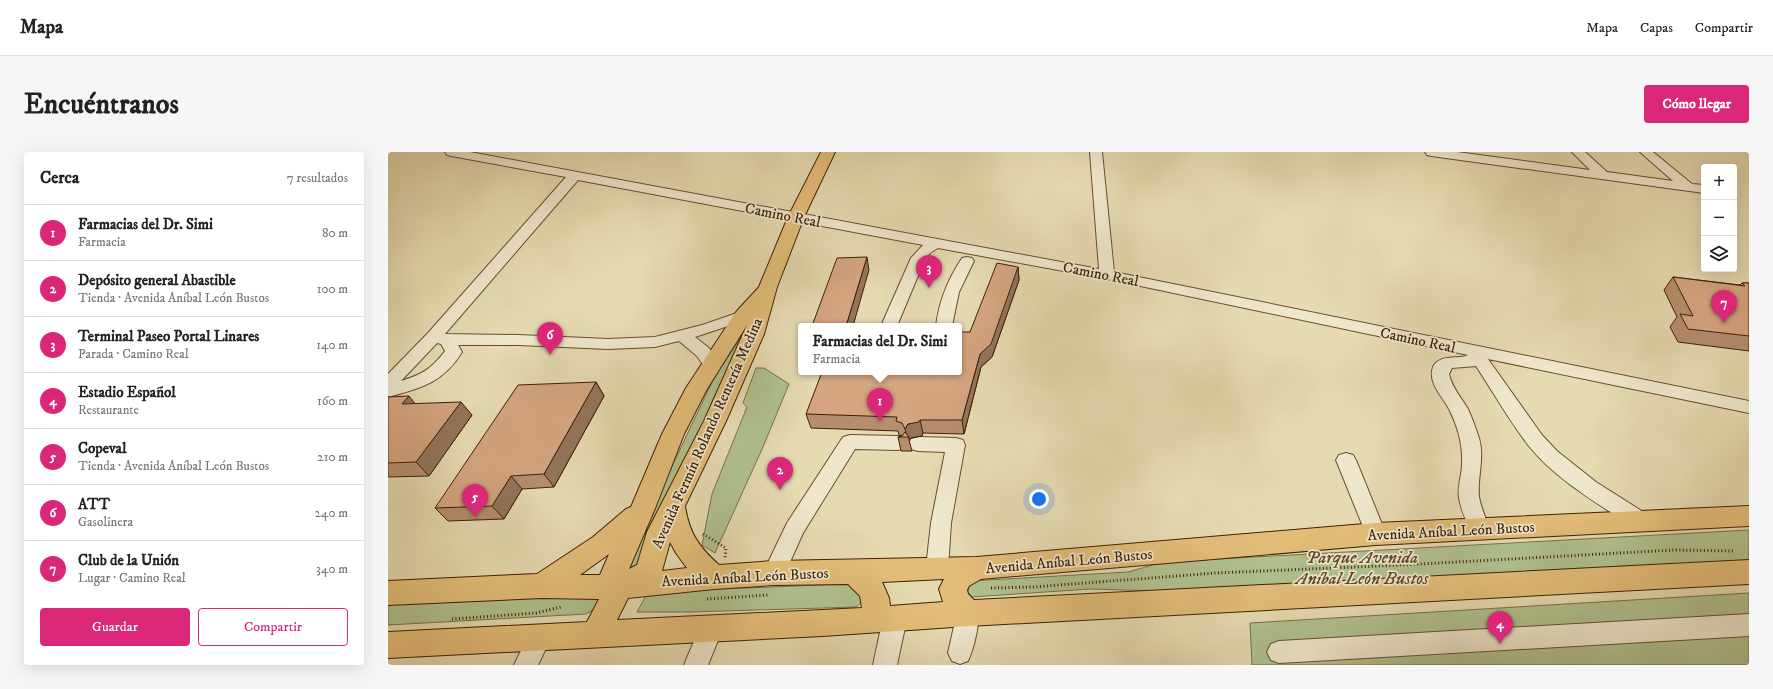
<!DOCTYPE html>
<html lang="es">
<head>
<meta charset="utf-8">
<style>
	body { margin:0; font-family:"IM FELL DW Pica",serif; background:#f6f6f6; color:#222 }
	.controls { position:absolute; right:12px; top:12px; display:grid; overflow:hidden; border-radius:4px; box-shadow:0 4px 16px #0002 }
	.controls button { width:36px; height:36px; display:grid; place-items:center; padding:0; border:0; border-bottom:1px solid #e0e0e0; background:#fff; color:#222; font:20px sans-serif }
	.you { position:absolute; left:651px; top:347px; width:14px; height:14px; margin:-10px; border:3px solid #fff; border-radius:50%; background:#1a73e8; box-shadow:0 0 0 6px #1a73e833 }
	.badge { display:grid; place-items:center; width:26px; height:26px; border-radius:50%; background:#db2777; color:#fff; font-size:13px; font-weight:700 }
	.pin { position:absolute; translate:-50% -33px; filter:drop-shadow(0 1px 2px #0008) }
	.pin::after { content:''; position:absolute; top:21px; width:14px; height:12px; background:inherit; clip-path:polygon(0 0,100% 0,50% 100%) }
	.popup { position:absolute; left:410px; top:171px; width:164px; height:52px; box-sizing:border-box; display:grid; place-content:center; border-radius:4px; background:#fff; filter:drop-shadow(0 1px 3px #0005); font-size:13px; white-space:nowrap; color:#767676 }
	.popup b { font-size:15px; color:#222 }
	.popup::after { content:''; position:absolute; left:50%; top:100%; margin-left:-8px; border:8px solid transparent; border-top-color:#fff }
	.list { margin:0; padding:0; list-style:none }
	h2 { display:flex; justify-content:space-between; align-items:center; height:52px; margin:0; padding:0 16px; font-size:17px }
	h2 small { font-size:13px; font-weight:400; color:#767676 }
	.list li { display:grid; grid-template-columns:26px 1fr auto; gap:12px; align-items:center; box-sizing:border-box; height:56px; padding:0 16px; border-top:1px solid #e0e0e0 }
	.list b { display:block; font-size:15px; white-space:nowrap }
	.list p { margin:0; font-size:13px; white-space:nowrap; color:#767676 }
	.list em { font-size:13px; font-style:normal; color:#767676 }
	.actions { display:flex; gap:8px; padding:12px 16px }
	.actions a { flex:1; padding:9px 0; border:1px solid #db2777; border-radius:4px; text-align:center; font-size:14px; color:#db2777 }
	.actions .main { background:#db2777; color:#fff }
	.icon { flex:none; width:22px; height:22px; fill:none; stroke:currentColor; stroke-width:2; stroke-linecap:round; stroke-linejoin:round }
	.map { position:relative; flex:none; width:1361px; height:513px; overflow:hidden; border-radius:4px }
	header { display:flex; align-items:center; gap:24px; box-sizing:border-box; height:56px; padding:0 20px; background:#fff; border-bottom:1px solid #e0e0e0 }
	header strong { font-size:19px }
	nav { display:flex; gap:22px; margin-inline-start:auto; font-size:14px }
	.intro { display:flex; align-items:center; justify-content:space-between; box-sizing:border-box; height:96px; padding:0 24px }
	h1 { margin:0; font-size:28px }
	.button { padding:10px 18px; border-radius:4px; background:#db2777; color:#fff; font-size:14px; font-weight:700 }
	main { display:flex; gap:24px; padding:0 24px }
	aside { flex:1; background:#fff; border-radius:4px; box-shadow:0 4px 16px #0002 }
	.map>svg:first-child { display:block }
</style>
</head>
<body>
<header>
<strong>Mapa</strong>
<nav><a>Mapa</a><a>Capas</a><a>Compartir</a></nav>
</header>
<div class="intro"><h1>Encuéntranos</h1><a class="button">Cómo llegar</a></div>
<main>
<aside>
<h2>Cerca<small>7 resultados</small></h2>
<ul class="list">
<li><span class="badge">1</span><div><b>Farmacias del Dr. Simi</b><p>Farmacia</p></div><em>80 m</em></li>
<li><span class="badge">2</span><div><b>Depósito general Abastible</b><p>Tienda · Avenida Aníbal León Bustos</p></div><em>100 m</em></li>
<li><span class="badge">3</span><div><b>Terminal Paseo Portal Linares</b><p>Parada · Camino Real</p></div><em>140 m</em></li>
<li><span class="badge">4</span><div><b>Estadio Español</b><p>Restaurante</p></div><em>160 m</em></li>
<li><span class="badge">5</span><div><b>Copeval</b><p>Tienda · Avenida Aníbal León Bustos</p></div><em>210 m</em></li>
<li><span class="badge">6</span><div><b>ATT</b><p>Gasolinera</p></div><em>240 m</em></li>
<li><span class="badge">7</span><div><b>Club de la Unión</b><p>Lugar · Camino Real</p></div><em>340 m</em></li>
</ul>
<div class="actions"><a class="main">Guardar</a><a>Compartir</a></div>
</aside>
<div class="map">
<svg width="1361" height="513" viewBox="0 0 1361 513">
	<rect width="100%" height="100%" fill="#e6dab1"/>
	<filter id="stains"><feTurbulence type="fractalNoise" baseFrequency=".005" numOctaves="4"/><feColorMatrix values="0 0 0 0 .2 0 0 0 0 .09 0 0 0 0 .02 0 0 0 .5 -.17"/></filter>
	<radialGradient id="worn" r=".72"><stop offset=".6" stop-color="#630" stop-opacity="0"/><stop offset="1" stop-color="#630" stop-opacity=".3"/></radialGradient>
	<g fill="#b0c18f" stroke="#77704a">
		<polygon points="354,184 358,184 248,418 234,419 327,224"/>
		<polygon points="368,216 376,216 401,232 375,295 327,401 314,393 324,342 359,255 355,251"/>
		<polygon points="1361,378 1361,408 807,440 702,437 584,445 580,440 581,433 583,429 740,420 775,410"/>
		<polygon points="457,432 473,434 476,448 468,455 302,460 249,460 260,440"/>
		<polygon points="211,440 211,454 198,462 0,473 0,452"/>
		<polygon points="1361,441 1361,513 864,513 862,471"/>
	</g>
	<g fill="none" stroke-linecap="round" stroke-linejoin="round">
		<defs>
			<g id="minor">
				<path d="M57,0H82L711,117L702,0H714L726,120L1361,249V261L1100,207L1154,283L1169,299L1208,330L1260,363L1263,369L1260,375L1253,377L1246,375C1210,352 1167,327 1140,293C1121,268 1105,240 1088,214L1064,216L1061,222C1064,236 1073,245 1080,257C1084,266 1088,277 1091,286C1097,306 1089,325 1091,345C1093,356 1098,367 1102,377L1099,383L1092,386L1085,383C1079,371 1073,359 1071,346C1069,334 1074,324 1074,312C1075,294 1070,275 1062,259C1056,246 1039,231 1045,215C1052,201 1071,208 1080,203L719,127L550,96L542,101L537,107L509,174H493L523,106L535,93L190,28L57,182L131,183L220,187L267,185L314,173L349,161L355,159L361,161L363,164L361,167L307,185L321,196L332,213L330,217L324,219L318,217L309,204L291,189L267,195L220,197L131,193H70L74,200C55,231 33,236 0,245V222L40,181L178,25L63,4L59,3ZM49,191L53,192L57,199C43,217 35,222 13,229Z"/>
				<polygon points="1037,0 1069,0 1202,18 1184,0 1197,0 1219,20 1285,29 1252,0 1265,0 1304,32 1316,33 1316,41 1043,4 1039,3"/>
				<path d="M579,105L584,106L586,109L571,140L564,174H548C551,149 560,127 574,106Z"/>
				<polygon points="462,283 510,284 517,286 519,291 517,296 510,298 467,297 415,381 394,428 386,430 378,428 375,421 399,371 455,285"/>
				<polygon points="530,285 568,286 575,288 577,293 563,371 560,416 557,423 549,425 541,423 538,416 543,371 557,300 530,299 523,297 521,292 523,287"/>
				<polygon points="958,301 965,303 968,308 998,382 995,388 988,391 981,388 978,382 948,308 951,303"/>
				<path d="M580,451L588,454C594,466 586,496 580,509L572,512L564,509L560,501L569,461L572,454Z"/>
				<polygon points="507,456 515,459 519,466 509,513 485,513 495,466 499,459"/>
				<polygon points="1361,462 1361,484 891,511 883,508 879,500 883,492 891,489"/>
				<polygon points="323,465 331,468 335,476 320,513 296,513 315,468"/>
				<polygon points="151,475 159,478 163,486 150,513 126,513 143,478"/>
			</g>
			<path id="major" d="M433,0H447L416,65L389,135L376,182L338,269L297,354C301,381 311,395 331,413L386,409L588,405L988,371L1361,354V374L988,393L593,427L581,434L579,438L580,442L586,448L1361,408V432L580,474L435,484L0,506V480L199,470L211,447L154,446L0,453V429L149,422L205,385L238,357L243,355L274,282L298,236L348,160L371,135L400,65ZM359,173L316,269L259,380L249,413L241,417L268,354L296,282L319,237ZM282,390L288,401L299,416L274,419ZM221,402L212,423H192ZM556,427L551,437L555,450L502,454L501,446L494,430ZM460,432L472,444L474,456L229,468L240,446L326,437L386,433Z"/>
		</defs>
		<use href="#minor" stroke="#684e31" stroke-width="2"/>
		<use href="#major" stroke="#3e2006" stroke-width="2"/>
		<g stroke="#3e2006" stroke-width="3" stroke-dasharray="1 2.5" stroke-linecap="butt">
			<polyline points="315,382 338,396 337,406"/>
			<polyline points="603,436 645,435 828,421 1014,413 1286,398 1347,399"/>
			<polyline points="319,447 380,443"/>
			<polyline points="64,467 148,461 173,455"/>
		</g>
		<use href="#minor" fill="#efe7cc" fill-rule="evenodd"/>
		<use href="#major" fill="#e3bd78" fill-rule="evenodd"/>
	</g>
	<g fill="#b68e6e" stroke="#3e2006">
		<polygon points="630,115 631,128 604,205 593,215 576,282 535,281 534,284 523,286 521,288 524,299 513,299 510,285 515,284 511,283 510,279 423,276 418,262 582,180"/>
		<polygon points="1285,125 1352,133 1354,131 1361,131 1361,199 1290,190 1282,175 1289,165 1276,138"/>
		<polygon points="208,230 216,244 166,335 134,337 116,367 60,369 47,356"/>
		<polygon points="0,245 27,252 84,263 41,324 0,325"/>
	</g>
	<g fill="#94745a" stroke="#3e2006">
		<polygon points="479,105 481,118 465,174 458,174"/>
		<polygon points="630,115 631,128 604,205 593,215 576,282 574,268 592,202"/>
		<polygon points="208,230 216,244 166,335 156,322"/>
		<polygon points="21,244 32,258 14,252"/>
		<polygon points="73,250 84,263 41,324 28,310"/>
		<polygon points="532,268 535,281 534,284 523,286 521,288 521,285 519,285 517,277 520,272"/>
		<polygon points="123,324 134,337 116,367 104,354"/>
	</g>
	<g fill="#d4a580" stroke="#3e2006">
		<polygon points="479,105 458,174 424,174 449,106"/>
		<polygon points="609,111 630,115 603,192 592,202 574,268 532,268 531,270 520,272 517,277 514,271 508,269 509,265 418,262 434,220 571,220 571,180 582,180"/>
		<polygon points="1285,125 1357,134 1354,131 1361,131 1361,184 1300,177 1292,162 1305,164"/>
		<polygon points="208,230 156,322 123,324 104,354 47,356 130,233"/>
		<polygon points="21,244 14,252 73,250 28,310 0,311 0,245"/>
		<polygon points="517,280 521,285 510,285 514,284"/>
	</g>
	<g text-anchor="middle" stroke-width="3.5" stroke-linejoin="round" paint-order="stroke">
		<g font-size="15" fill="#3e2006" stroke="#efe7cc">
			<text transform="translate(395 63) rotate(11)" y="5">Camino Real</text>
			<text transform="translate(713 122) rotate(11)" y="5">Camino Real</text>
			<text transform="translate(1030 188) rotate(12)" y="5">Camino Real</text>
			<text transform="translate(319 281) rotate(-66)" y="5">Avenida Fermín Rolando Rentería Medina</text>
			<text transform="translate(1063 379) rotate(-3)" y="5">Avenida Aníbal León Bustos</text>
			<text transform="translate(681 409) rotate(-5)" y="5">Avenida Aníbal León Bustos</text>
			<text transform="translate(357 425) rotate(-3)" y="5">Avenida Aníbal León Bustos</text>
		</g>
		<g font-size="18" font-style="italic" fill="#5a4828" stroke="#efe7cc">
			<text x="974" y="411">Parque Avenida<tspan x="974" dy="21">Aníbal León Bustos</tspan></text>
		</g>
	</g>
	<rect width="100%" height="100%" filter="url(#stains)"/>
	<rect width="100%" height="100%" fill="url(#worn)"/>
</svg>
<div class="controls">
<button>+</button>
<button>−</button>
<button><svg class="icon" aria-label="layers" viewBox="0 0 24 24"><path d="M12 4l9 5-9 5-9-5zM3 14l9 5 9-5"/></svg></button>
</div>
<div class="you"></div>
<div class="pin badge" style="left:492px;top:269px">1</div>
<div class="popup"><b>Farmacias del Dr. Simi</b>Farmacia</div>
<div class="pin badge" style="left:392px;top:338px">2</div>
<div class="pin badge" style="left:541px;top:136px">3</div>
<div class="pin badge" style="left:1112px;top:492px">4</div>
<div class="pin badge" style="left:87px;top:365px">5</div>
<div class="pin badge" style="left:162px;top:203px">6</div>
<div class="pin badge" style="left:1336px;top:171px">7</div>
</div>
</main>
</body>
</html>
